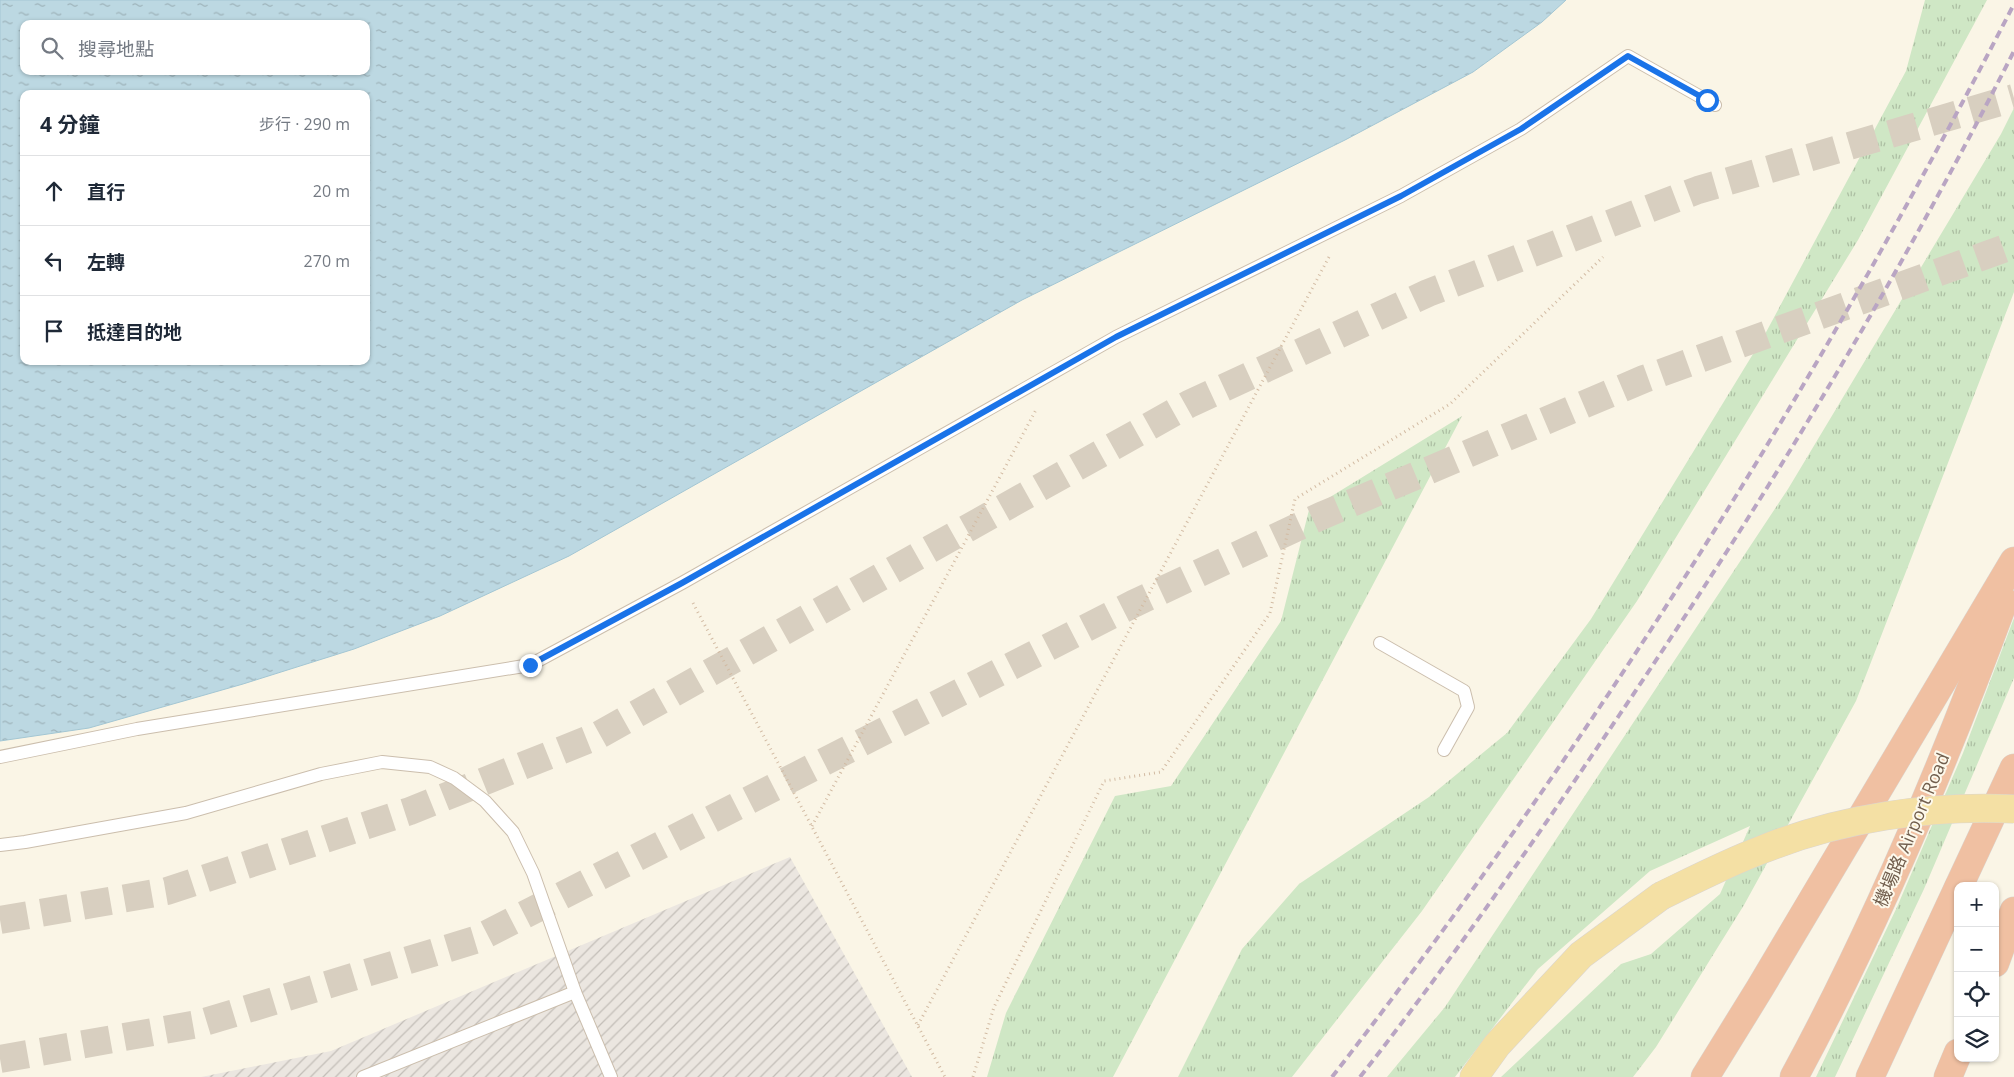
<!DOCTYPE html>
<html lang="zh-TW">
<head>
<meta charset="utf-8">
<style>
	body { margin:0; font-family:"Open Sans","Noto Sans TC",sans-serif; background:#f2f2f3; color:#1f2937 }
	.controls { position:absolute; right:15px; bottom:15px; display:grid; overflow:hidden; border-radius:10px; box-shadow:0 1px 4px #0004 }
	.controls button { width:45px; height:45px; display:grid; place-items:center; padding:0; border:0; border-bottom:1px solid #e0e1e3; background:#fff; color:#1f2937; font:25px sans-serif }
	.stop { position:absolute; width:15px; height:15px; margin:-11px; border:4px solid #1a73e8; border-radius:50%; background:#fff }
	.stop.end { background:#1a73e8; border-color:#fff; box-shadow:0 1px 5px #0008 }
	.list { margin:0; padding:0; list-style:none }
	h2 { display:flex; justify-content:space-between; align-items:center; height:65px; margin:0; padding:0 20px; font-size:21px }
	h2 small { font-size:16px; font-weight:400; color:#747a83 }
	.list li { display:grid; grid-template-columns:32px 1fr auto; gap:15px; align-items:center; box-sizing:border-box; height:70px; padding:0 20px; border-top:1px solid #e0e1e3 }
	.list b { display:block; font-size:19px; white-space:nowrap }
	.list em { font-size:16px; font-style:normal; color:#747a83 }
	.icon { flex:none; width:28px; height:28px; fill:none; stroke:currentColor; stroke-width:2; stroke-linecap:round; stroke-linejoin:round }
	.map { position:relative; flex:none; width:2014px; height:1077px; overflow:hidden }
	.search { position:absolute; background:#fff; box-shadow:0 1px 4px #0004; left:20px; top:20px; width:350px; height:55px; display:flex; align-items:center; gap:12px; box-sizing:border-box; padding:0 18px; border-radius:10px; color:#747a83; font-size:19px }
	.panel { position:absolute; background:#fff; box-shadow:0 1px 4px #0004; left:20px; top:90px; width:350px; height:275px; border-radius:10px }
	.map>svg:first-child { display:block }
</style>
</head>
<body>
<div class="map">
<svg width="2014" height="1077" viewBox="0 0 2014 1077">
	<defs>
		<pattern id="industrial-furrows" width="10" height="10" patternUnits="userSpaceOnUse" patternTransform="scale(1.25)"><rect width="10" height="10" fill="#ebe6e0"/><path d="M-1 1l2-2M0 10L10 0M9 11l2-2" fill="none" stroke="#c3beb8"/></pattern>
		<pattern id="grass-tufts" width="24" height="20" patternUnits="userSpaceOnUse" patternTransform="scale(1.25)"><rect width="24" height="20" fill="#cfe7c5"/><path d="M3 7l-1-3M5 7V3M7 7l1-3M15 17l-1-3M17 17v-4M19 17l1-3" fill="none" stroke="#acbea2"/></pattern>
		<pattern id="water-ripples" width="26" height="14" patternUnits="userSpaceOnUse" patternTransform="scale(1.25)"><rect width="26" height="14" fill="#bcd8e2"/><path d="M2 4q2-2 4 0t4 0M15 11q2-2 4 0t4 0" fill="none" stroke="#9db2b9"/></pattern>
	</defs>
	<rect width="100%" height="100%" fill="#faf5e6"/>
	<polygon fill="url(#industrial-furrows)" points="790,857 912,1077 201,1077 331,1051"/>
	<g fill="url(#grass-tufts)">
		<polygon points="1925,0 1987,0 1858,240 1637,601 1422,911 1292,1077 1178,1077 1242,949 1299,884 1429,797 1507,733 1591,619 1764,336 1906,71"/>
		<polygon points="2014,108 2014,292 1856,701 1744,905 1656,1047 1633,1077 1501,1077 1621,964 1651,954 1720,894 1750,826 1650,871 1538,969 1455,1077 1387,1077 1445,1007 1788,489 2001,134"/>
		<polygon points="1462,416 1113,1077 987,1077 1006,1013 1115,796 1171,786 1281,621 1309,510"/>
		<polygon points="2014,618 2014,678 1924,889 1835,1077 1816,1077 1897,907 1963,753"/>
	</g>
	<path fill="url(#water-ripples)" stroke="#a3c6d3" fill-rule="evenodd" d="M0,0H1566L1542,22L1473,72L1345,140L1022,300L569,556L440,616L354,649L243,684L89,728L0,741ZM24,24H366V71H24ZM24,94H366V361H24Z"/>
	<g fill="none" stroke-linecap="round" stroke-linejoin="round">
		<g stroke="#d8cfc0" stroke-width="28" stroke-dasharray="28 14" stroke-linecap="butt">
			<polyline points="0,920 167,891 410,811 597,736 1189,404 1428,293 1698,190 2014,98"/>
			<polyline points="0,1059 198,1024 475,940 1133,604 1321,516 1644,379 2014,245"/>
		</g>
		<defs>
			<g id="service">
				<polyline points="1380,643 1464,691 1468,707 1444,750"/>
				<polyline points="0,757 137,729 530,665 682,583 1116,337 1401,196 1521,129 1628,56 1715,105"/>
				<polyline points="0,845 25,842 186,813 321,774 382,762 430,767 454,778 485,801 513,832 533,873 575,992 611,1077"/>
				<polyline points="363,1077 575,992"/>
			</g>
			<polyline id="primary" points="1474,1077 1497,1045 1581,955 1661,896"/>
			<g id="motorway">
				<polyline points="1959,886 2014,768"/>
				<polyline points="1995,963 2014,911"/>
				<polyline points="1705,1077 1760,988 2014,561"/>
				<path d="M1794,1077C1877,924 1944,764 2004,601"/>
				<polyline points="1870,1077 1958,888"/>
				<polyline points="1948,1077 1958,1053"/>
			</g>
		</defs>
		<use href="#service" stroke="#cbbead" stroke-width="14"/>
		<use href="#primary" stroke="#dad5d1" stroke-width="29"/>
		<use href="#motorway" stroke="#dad5d1" stroke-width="29"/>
		<g stroke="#d2bba3" stroke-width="3" stroke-dasharray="1 4" stroke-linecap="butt">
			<polyline points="693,603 945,1077"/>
			<polyline points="812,826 1037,408"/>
			<polyline points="918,1025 1329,257"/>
			<polyline points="973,1077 994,1007 1104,781 1161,772 1270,613 1295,499 1450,404 1603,257"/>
		</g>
		<use href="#service" stroke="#fff" stroke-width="12"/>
		<use href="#primary" stroke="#f4e0a4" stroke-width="28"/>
		<use href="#motorway" stroke="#f0c0a2" stroke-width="28"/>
		<g stroke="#b9a5c3" stroke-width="4" stroke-dasharray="8 5" stroke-linecap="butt">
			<path d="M1332,1077C1593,742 1820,381 2014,4"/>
			<path d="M1360,1077C1452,960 1537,837 1620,714C1764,501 1898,280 2014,51"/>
		</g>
		<defs>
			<path id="primary-bridge" d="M1661,896C1694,880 1727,863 1761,850C1840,818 1929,805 2014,809"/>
		</defs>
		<use href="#primary-bridge" stroke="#dad5d1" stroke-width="29" stroke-linecap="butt"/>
		<use href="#primary-bridge" stroke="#f4e0a4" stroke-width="28"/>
	</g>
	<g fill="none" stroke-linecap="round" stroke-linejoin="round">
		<polyline stroke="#1a73e8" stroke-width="6" points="530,665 682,583 1116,337 1401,196 1521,129 1628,56 1707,100"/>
	</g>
	<g text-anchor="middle" stroke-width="4" stroke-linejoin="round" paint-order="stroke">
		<g font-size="18" fill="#715e4d" stroke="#fdf9ec">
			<text transform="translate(1912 830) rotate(-67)" y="6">機場路 Airport Road</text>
		</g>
	</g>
</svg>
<div class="controls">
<button>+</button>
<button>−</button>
<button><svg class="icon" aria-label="locate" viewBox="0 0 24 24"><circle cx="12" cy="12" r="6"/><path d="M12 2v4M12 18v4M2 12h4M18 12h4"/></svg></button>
<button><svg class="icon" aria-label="layers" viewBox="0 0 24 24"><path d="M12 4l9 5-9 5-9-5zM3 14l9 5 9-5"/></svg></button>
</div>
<div class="stop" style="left:1707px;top:100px"></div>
<div class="stop end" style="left:530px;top:665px"></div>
<div class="search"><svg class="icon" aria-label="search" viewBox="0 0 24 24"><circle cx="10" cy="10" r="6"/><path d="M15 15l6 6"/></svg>搜尋地點</div>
<section class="panel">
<h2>4 分鐘<small>步行 · 290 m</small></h2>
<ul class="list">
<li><svg class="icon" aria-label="ahead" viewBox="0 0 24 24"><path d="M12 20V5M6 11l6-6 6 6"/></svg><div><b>直行</b></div><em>20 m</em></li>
<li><svg class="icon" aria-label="left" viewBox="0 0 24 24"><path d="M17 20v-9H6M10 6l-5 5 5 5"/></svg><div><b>左轉</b></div><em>270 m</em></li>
<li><svg class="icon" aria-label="arrive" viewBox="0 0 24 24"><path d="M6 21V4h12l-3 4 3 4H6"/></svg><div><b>抵達目的地</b></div></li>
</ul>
</section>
</div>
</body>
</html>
